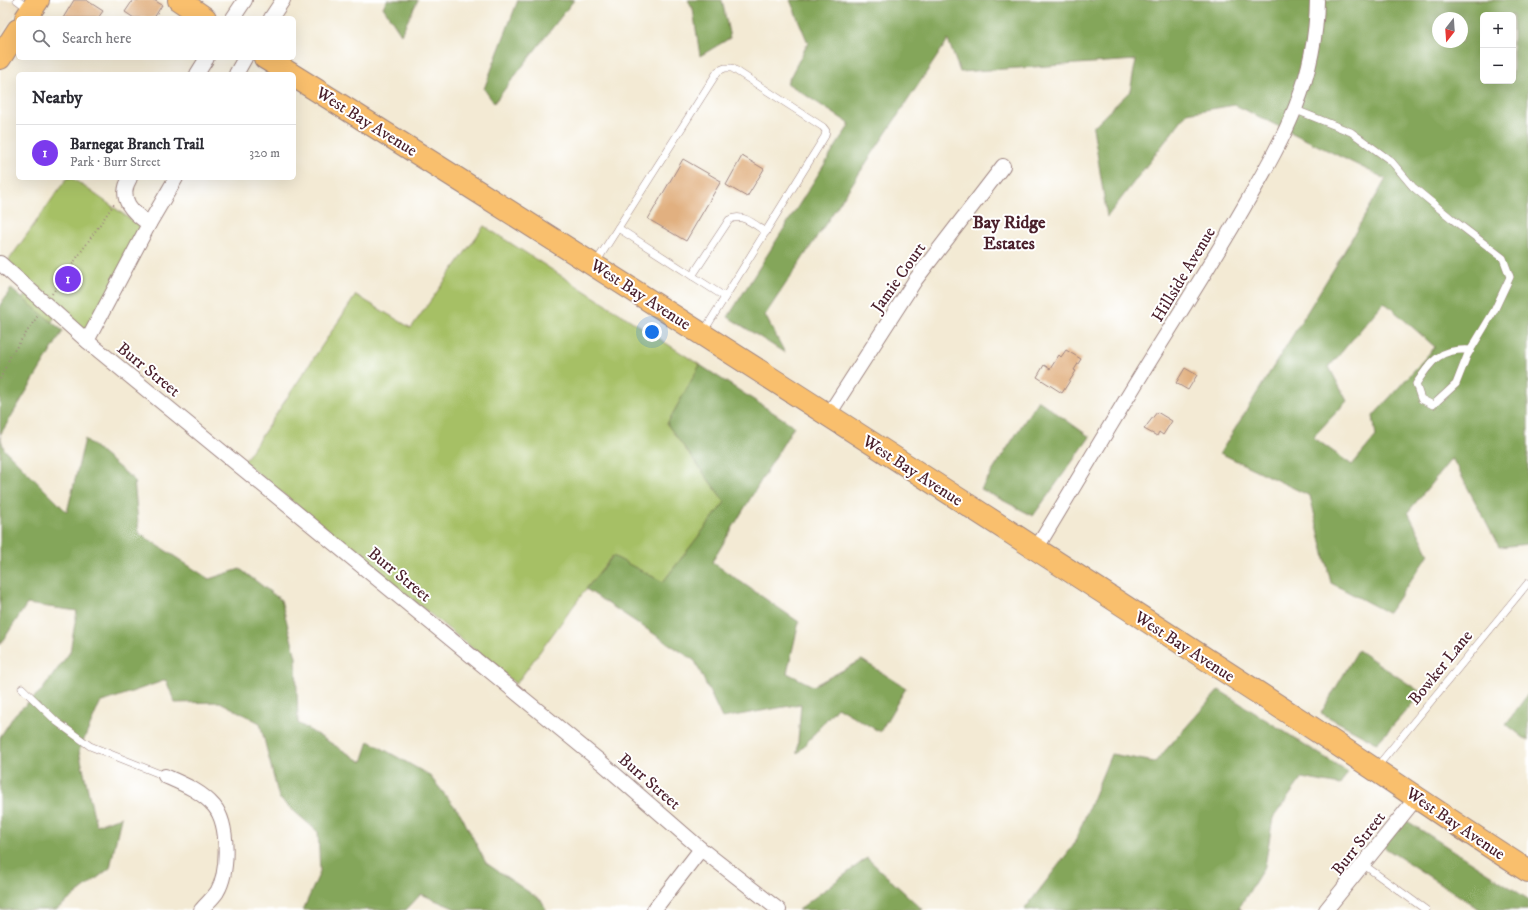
<!DOCTYPE html>
<html lang="en">
<head>
<meta charset="utf-8">
<style>
	body { margin:0; font-family:"IM FELL DW Pica",serif; background:#f2f2f3; color:#2b2b33 }
	.controls { position:absolute; right:12px; top:12px; display:grid; overflow:hidden; border-radius:6px; box-shadow:0 4px 16px #0002 }
	.controls button { width:36px; height:36px; display:grid; place-items:center; padding:0; border:0; border-bottom:1px solid #e1e1e2; background:#fff; color:#2b2b33; font:20px sans-serif }
	.compass { position:absolute; left:1432px; top:12px; width:36px; height:36px; border-radius:50%; background:#fff; box-shadow:0 4px 16px #0002; rotate:197deg }
	.you { position:absolute; left:652px; top:332px; width:14px; height:14px; margin:-10px; border:3px solid #fff; border-radius:50%; background:#1a73e8; box-shadow:0 0 0 6px #1a73e833 }
	.badge { display:grid; place-items:center; width:26px; height:26px; border-radius:50%; background:#7c3aed; color:#fff; font-size:13px; font-weight:700 }
	.pin { position:absolute; translate:-50% -50%; border:2px solid #fff; box-shadow:0 1px 4px #0006 }
	.list { margin:0; padding:0; list-style:none }
	h2 { display:flex; justify-content:space-between; align-items:center; height:52px; margin:0; padding:0 16px; font-size:17px }
	h2 small { font-size:13px; font-weight:400; color:#7c7c81 }
	.list li { display:grid; grid-template-columns:26px 1fr auto; gap:12px; align-items:center; box-sizing:border-box; height:56px; padding:0 16px; border-top:1px solid #e1e1e2 }
	.list b { display:block; font-size:15px; white-space:nowrap }
	.list p { margin:0; font-size:13px; white-space:nowrap; color:#7c7c81 }
	.list em { font-size:13px; font-style:normal; color:#7c7c81 }
	.icon { flex:none; width:22px; height:22px; fill:none; stroke:currentColor; stroke-width:2; stroke-linecap:round; stroke-linejoin:round }
	.map { position:relative; flex:none; width:1528px; height:910px; overflow:hidden }
	.search { position:absolute; background:#fff; box-shadow:0 4px 16px #0002; left:16px; top:16px; width:280px; height:44px; display:flex; align-items:center; gap:10px; box-sizing:border-box; padding:0 14px; border-radius:6px; color:#7c7c81; font-size:15px }
	.panel { position:absolute; background:#fff; box-shadow:0 4px 16px #0002; left:16px; top:72px; width:280px; height:108px; border-radius:6px }
	.map>svg:first-child { display:block }
</style>
</head>
<body>
<div class="map">
<svg width="1528" height="910" viewBox="0 0 1528 910">
	<rect width="100%" height="100%" fill="#fff"/>
	<filter id="ink" filterUnits="userSpaceOnUse"><feTurbulence type="fractalNoise" baseFrequency=".025" numOctaves="2"/><feDisplacementMap in="SourceGraphic" scale="8" xChannelSelector="R" yChannelSelector="G"/><feConvolveMatrix kernelMatrix="1 2 1 2 8 2 1 2 1" color-interpolation-filters="sRGB"/></filter>
	<filter id="wash" filterUnits="userSpaceOnUse"><feTurbulence type="fractalNoise" baseFrequency=".012" numOctaves="4" result="noise"/><feDisplacementMap in="SourceGraphic" scale="16" xChannelSelector="R" yChannelSelector="G"/><feGaussianBlur stdDeviation="0.9" result="paint"/><feColorMatrix in="noise" values="0 0 0 0 0 0 0 0 0 0 0 0 0 0 0 0 0 1.4 0 .05"/><feComposite in="paint" operator="in"/></filter>
	<g filter="url(#wash)">
		<rect width="100%" height="100%" fill="#f3ead4"/>
		<polygon fill="#e9d9ba" points="0,0 25,0 0,37"/>
		<g fill="#a6c065" stroke="#787048">
			<polygon points="67,178 72,178 146,230 87,341 56,315 42,338 0,332 28,291 4,267"/>
			<polygon points="484,226 700,365 667,424 725,502 663,582 612,556 586,589 516,684 244,462 356,295 411,328"/>
		</g>
		<g fill="#84a65a" stroke="#676242" fill-rule="evenodd">
			<polygon points="387,0 418,0 401,34 383,7"/>
			<polygon points="518,0 574,0 494,103 484,89"/>
			<polygon points="688,0 722,0 730,38 700,56 693,9"/>
			<path d="M790,0H1528V544L1499,547L1452,458L1408,512L1429,554L1388,613L1331,583L1310,496L1220,453L1338,262L1386,179L1235,105L1187,113L1107,217L1093,127L1130,91L1136,60L960,72L948,40L765,315L785,353L728,317L850,124L787,83L808,43ZM1483,15H1513V81H1483ZM1438,18H1462V42H1438ZM1384,302L1435,347L1373,416L1376,436L1352,465L1313,437L1347,401L1329,367Z"/>
			<polygon points="11,289 63,331 0,435 0,305"/>
			<polygon points="700,365 794,426 712,562 799,622 787,673 813,686 862,660 906,688 880,732 837,707 797,754 801,704 722,718 695,661 586,589 613,556 663,582 725,502 667,424"/>
			<polygon points="1038,400 1090,437 1033,516 981,489"/>
			<polygon points="0,436 4,449 67,512 85,439 134,480 139,533 209,579 240,569 281,600 296,657 298,723 362,762 369,741 429,775 460,813 486,863 542,901 546,910 458,910 421,894 406,910 303,910 320,872 318,832 279,798 260,723 220,702 175,703 166,680 100,703 79,751 96,825 121,817 110,868 56,910 0,910 0,737 15,714 42,690 70,652 77,611 27,604 0,645"/>
			<polygon points="1358,650 1422,693 1377,743 1321,713"/>
			<polygon points="1219,690 1348,772 1340,785 1302,778 1273,818 1265,866 1239,908 1242,910 1024,910 1073,846 1111,754 1155,762"/>
			<polygon points="1528,694 1528,741 1506,724"/>
			<polygon points="1398,815 1528,899 1528,910 1481,910 1376,842"/>
			<polygon points="867,858 923,910 798,910"/>
		</g>
		<g id="blocks">
			<g fill="#e1b080">
				<polygon points="74,0 86,0 103,11 98,18 63,18"/>
				<polygon points="133,0 154,0 162,5 154,18 134,18 125,12"/>
				<polygon points="742,156 764,169 747,197 726,185"/>
				<polygon points="683,159 721,181 686,241 648,219"/>
				<polygon points="1066,350 1081,359 1074,370 1076,371 1062,393 1037,377 1044,365 1050,369 1059,355 1061,357"/>
				<polygon points="1185,368 1197,375 1188,390 1176,383"/>
				<polygon points="1157,412 1172,421 1163,435 1159,432 1157,436 1144,429"/>
			</g>
		</g>
	</g>
	<g filter="url(#ink)">
		<use href="#blocks" fill-opacity="0" stroke="#9e8480" stroke-width="1"/>
		<g fill="none" stroke-linecap="round" stroke-linejoin="round">
			<defs>
				<g id="service">
					<polyline points="17,0 29,9"/>
					<path d="M1296,110L1351,132L1391,161L1413,187L1452,219L1503,258L1510,277L1494,311L1467,356L1456,384L1433,405L1421,399L1416,384C1432,360 1440,348 1471,350"/>
					<polyline points="618,228 725,297"/>
					<polyline points="595,264 718,71 725,68 732,68 823,127 826,131 825,136 704,331"/>
					<path d="M692,276L729,220C742,212 755,225 766,232"/>
					<polyline points="22,688 57,722 90,746 165,776"/>
					<polyline points="1376,768 1528,583"/>
					<polyline points="1364,865 1426,910"/>
				</g>
				<g id="minor">
					<polyline points="233,18 245,0"/>
					<polyline points="271,18 283,0"/>
					<polyline points="197,74 207,58"/>
					<polyline points="236,74 245,58"/>
					<path d="M130,178C117,199 133,213 149,224L176,178"/>
					<polyline points="0,263 87,341 602,763 701,849 779,910"/>
					<polyline points="87,341 149,224"/>
					<polyline points="829,414 916,279 1003,166"/>
					<path d="M1036,549C1077,482 1117,413 1159,346C1188,300 1217,254 1244,207C1284,137 1316,83 1317,0"/>
					<path d="M165,776C183,784 201,791 214,806C229,824 229,872 217,892C213,898 206,904 201,910"/>
					<polyline points="654,910 701,849"/>
					<polyline points="1326,910 1417,797"/>
				</g>
				<g id="primary">
					<polyline points="179,0 205,18"/>
					<polyline points="265,58 291,74"/>
					<path d="M294,76C632,287 966,503 1300,720C1377,770 1451,822 1528,871"/>
				</g>
				<g id="trunk">
					<polyline points="26,18 38,0"/>
					<polyline points="0,58 18,30"/>
				</g>
			</defs>
			<use href="#service" stroke="#9e8480" stroke-width="8"/>
			<use href="#minor" stroke="#9e8480" stroke-width="16"/>
			<use href="#primary" stroke="#9e8480" stroke-width="24"/>
			<use href="#trunk" stroke="#9e8480" stroke-width="24"/>
			<g stroke="#9e8480" stroke-width="2" stroke-dasharray="1 3" stroke-linecap="butt">
				<polyline points="52,294 114,204"/>
				<polyline points="0,379 11,355 39,314"/>
			</g>
			<use href="#service" stroke="#fff" stroke-width="7"/>
			<use href="#minor" stroke="#fff" stroke-width="14"/>
			<use href="#primary" stroke="#f9bf6d" stroke-width="22"/>
			<use href="#trunk" stroke="#f9bf6d" stroke-width="22"/>
		</g>
	</g>
	<g text-anchor="middle" stroke-width="4" stroke-linejoin="round" paint-order="stroke">
		<g font-size="17" fill="#4a1f2b" stroke="#fff">
			<text transform="translate(367 121) rotate(32)" y="6">West Bay Avenue</text>
			<text transform="translate(1183 274) rotate(-59)" y="6">Hillside Avenue</text>
			<text transform="translate(898 277) rotate(-55)" y="6">Jamie Court</text>
			<text transform="translate(641 294) rotate(33)" y="6">West Bay Avenue</text>
			<text transform="translate(149 369) rotate(39)" y="6">Burr Street</text>
			<text transform="translate(913 470) rotate(33)" y="6">West Bay Avenue</text>
			<text transform="translate(400 574) rotate(39)" y="6">Burr Street</text>
			<text transform="translate(1185 646) rotate(33)" y="6">West Bay Avenue</text>
			<text transform="translate(1440 667) rotate(-51)" y="6">Bowker Lane</text>
			<text transform="translate(650 781) rotate(41)" y="6">Burr Street</text>
			<text transform="translate(1456 823) rotate(34)" y="6">West Bay Avenue</text>
			<text transform="translate(1358 843) rotate(-52)" y="6">Burr Street</text>
		</g>
		<g font-size="18" font-weight="bold" fill="#4a1f2b" stroke="#fff">
			<text x="1009" y="228">Bay Ridge<tspan x="1009" dy="21">Estates</tspan></text>
		</g>
	</g>
</svg>
<div class="controls">
<button>+</button>
<button>−</button>
</div>
<svg class="compass" viewBox="-18 -18 36 36"><path d="M0-13l5 13h-10z" fill="#e53935"/><path d="M0 13l5-13h-10z" fill="#7c7c81"/></svg>
<div class="you"></div>
<div class="pin badge" style="left:68px;top:279px">1</div>
<div class="search"><svg class="icon" aria-label="search" viewBox="0 0 24 24"><circle cx="10" cy="10" r="6"/><path d="M15 15l6 6"/></svg>Search here</div>
<section class="panel">
<h2>Nearby<small></small></h2>
<ul class="list">
<li><span class="badge">1</span><div><b>Barnegat Branch Trail</b><p>Park · Burr Street</p></div><em>320 m</em></li>
</ul>
</section>
</div>
</body>
</html>
